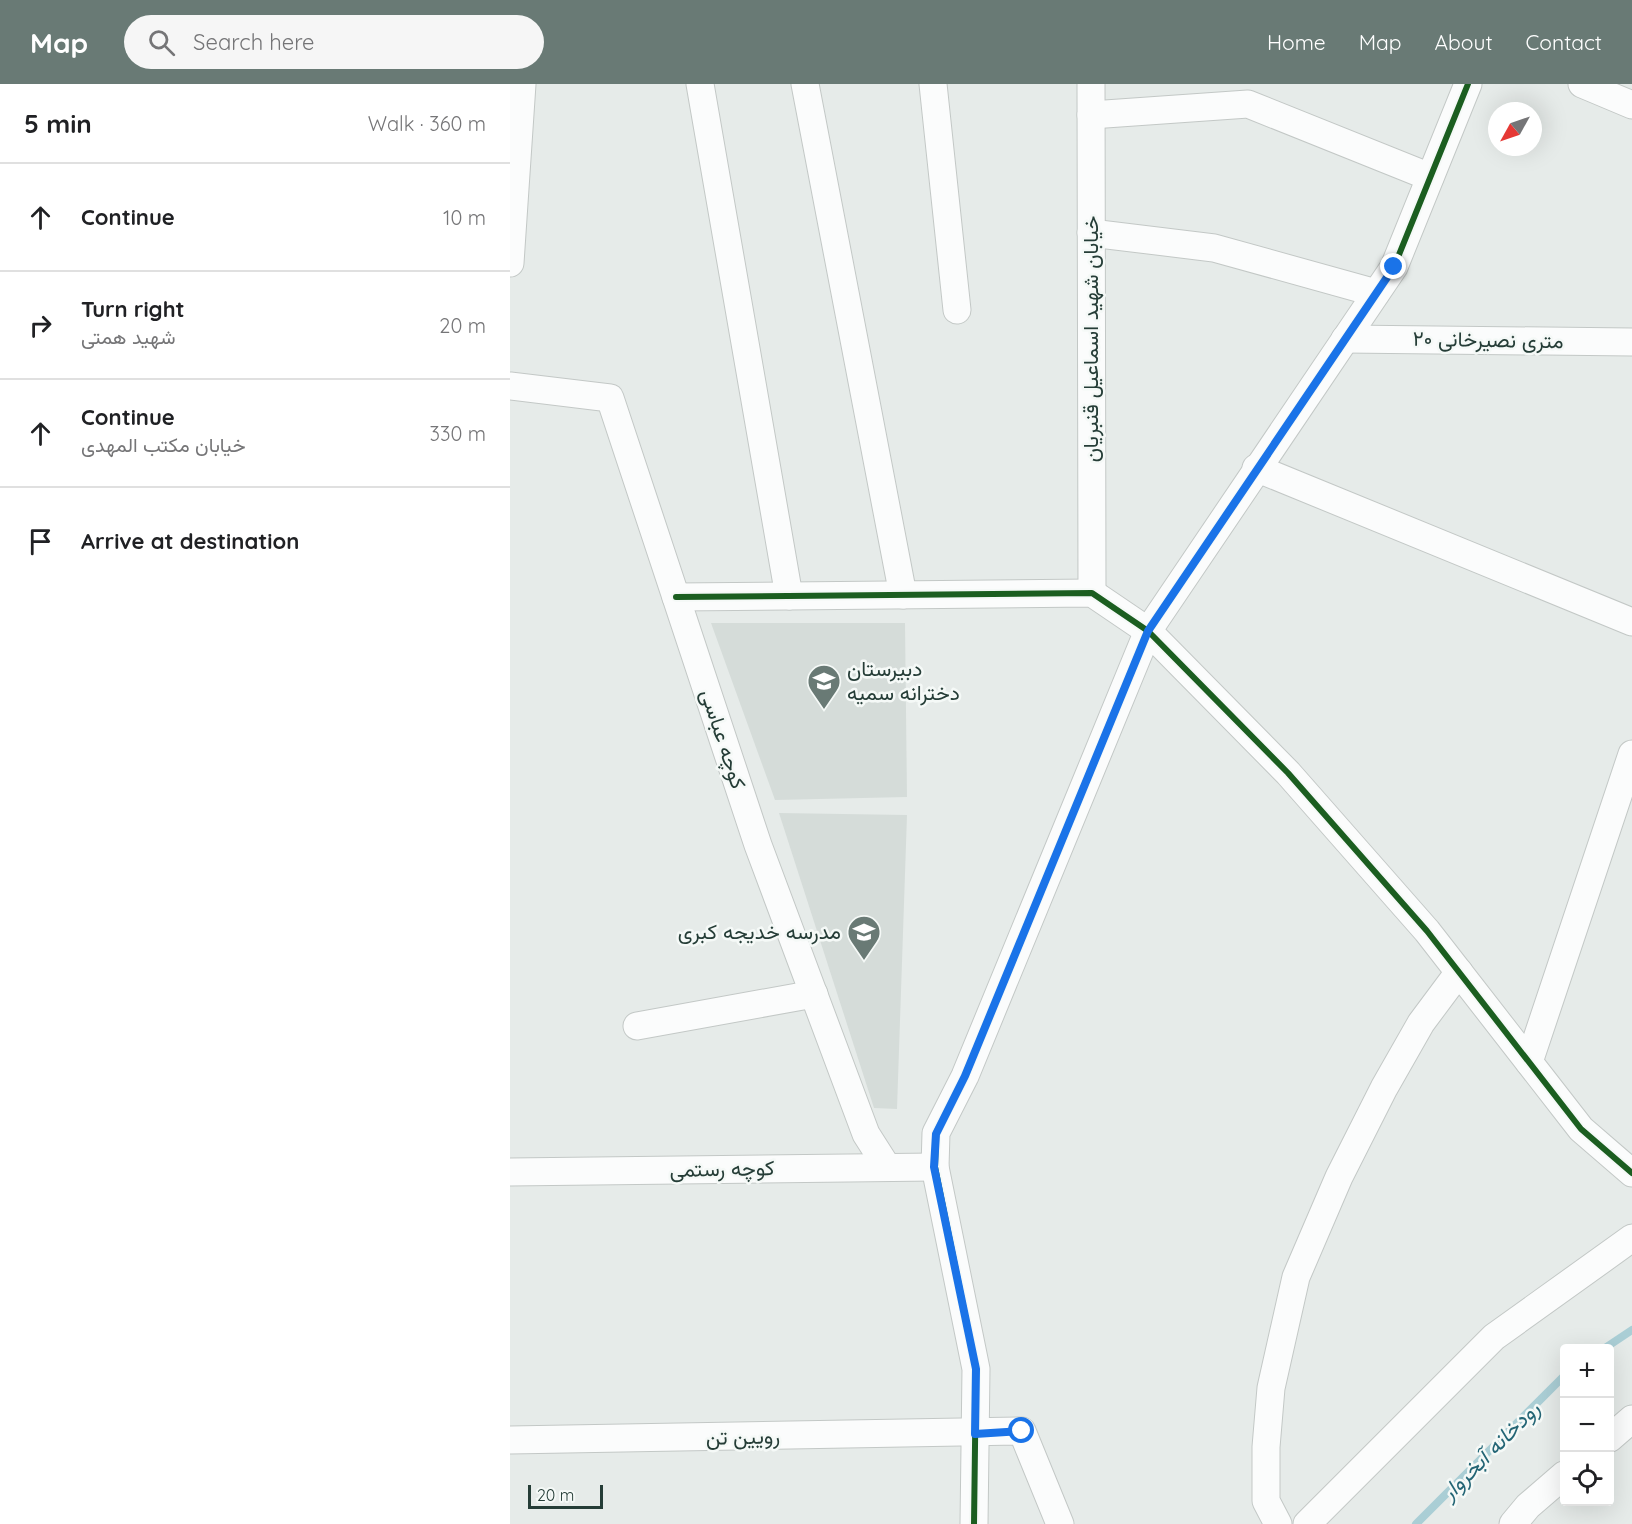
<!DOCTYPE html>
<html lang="en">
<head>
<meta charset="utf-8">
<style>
	body { margin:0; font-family:Quicksand,Vazirmatn,sans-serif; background:#f6f6f6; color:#202124 }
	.controls { position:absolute; right:18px; bottom:18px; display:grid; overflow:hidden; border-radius:6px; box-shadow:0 6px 24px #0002 }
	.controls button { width:54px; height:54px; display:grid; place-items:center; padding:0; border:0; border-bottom:2px solid #e0e0e0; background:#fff; color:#202124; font:30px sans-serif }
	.compass { position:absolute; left:978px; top:18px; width:54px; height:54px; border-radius:50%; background:#fff; box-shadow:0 6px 24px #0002; rotate:230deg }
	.scale { position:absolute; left:18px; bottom:15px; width:75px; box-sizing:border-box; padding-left:6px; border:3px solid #253d37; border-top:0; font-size:16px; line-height:21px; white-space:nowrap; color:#253d37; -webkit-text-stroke:4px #f5f9f7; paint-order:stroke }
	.stop { position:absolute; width:18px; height:18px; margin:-14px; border:4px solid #1a73e8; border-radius:50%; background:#fff }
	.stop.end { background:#1a73e8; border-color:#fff; box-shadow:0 2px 6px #0008 }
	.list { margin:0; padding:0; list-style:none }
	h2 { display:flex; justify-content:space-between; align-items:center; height:78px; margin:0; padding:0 24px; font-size:26px }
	h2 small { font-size:20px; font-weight:400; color:#757577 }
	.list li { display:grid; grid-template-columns:39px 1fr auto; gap:18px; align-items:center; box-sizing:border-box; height:108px; padding:0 24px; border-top:2px solid #e0e0e0 }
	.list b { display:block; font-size:22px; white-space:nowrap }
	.list p { margin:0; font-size:20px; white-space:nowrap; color:#757577 }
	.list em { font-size:20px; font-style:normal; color:#757577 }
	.icon { flex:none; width:33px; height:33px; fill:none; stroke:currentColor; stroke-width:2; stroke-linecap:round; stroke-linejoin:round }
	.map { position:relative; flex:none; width:1122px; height:1440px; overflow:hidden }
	header { display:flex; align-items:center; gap:36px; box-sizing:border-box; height:84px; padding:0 30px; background:#697a75; color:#fff }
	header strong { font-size:28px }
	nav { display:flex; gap:33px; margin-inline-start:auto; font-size:21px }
	.search { width:420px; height:54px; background:#f6f6f6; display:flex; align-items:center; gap:15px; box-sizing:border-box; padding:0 21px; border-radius:33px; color:#757577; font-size:22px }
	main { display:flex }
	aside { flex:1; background:#fff }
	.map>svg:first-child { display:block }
</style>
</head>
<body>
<header>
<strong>Map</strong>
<div class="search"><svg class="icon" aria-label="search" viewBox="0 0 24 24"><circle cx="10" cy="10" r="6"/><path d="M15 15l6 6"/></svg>Search here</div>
<nav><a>Home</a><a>Map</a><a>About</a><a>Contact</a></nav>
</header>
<main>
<aside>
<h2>5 min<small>Walk · 360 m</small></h2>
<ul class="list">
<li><svg class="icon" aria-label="ahead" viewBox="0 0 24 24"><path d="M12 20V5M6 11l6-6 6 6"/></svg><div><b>Continue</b></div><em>10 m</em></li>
<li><svg class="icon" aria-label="right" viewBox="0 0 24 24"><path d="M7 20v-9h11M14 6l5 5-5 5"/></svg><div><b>Turn right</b><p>شهید همتی</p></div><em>20 m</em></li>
<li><svg class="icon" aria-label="ahead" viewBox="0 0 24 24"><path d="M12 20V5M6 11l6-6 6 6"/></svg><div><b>Continue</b><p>خیابان مکتب المهدی</p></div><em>330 m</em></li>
<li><svg class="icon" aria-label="arrive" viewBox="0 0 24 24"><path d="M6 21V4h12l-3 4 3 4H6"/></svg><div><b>Arrive at destination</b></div></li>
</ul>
</aside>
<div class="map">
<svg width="1122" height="1440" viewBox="0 0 1122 1440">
	<rect width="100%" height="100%" fill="#e6ebe9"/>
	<g fill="#d5dcd9">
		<polygon points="201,539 395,539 397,713 265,716"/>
		<polygon points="269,729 397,731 387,1025 364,1024"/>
	</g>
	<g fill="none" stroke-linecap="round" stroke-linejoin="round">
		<g stroke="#aaced5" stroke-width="8">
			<polyline points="1095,1264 1122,1246"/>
			<polyline points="906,1440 1054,1292"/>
		</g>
		<defs>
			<g id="minor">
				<polyline points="190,0 279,512"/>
				<polyline points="295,0 393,511"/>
				<polyline points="423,0 447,226"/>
				<polyline points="581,0 582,509"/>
				<polyline points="1072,0 1122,21"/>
				<polyline points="581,31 738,20 920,93"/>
				<polyline points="581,149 704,164 866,209"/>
				<polyline points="0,179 12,0"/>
				<polyline points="835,255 1122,258"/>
				<polyline points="0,302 100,314 248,761 356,1050 377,1083"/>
				<polyline points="746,384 1122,538"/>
				<polyline points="166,513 582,509 638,547 778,689 917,847 1071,1045 1122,1089"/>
				<polyline points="127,942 304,910"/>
				<polyline points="1019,978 1122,670"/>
				<polyline points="0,1088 425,1083"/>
				<polyline points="1100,1354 1122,1335"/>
				<polyline points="0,1356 512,1347 550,1440"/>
				<polyline points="464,1440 466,1285 425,1083 426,1049 455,992 638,547 884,183 958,0"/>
				<polyline points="768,1440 756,1417 756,1363 761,1304 786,1193 829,1093 874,1004 911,939 949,888"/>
				<polyline points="797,1440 984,1253 1122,1154"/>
				<polyline points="1003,1440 1018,1422 1054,1391"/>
			</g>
		</defs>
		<use href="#minor" stroke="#c3c8c6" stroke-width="29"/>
		<use href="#minor" stroke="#fbfcfc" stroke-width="27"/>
		<defs>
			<g id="cycleway">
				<polyline points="166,513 582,509 638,547 778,689 917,847 1071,1045 1122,1089"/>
				<polyline points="464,1440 466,1285 425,1083 426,1049 455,992 638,547 884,183 958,0"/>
			</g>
		</defs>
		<use href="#cycleway" stroke="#f5f9f7" stroke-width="10"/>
		<use href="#cycleway" stroke="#1b5e20" stroke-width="6"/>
	</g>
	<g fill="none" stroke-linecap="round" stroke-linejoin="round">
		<polyline stroke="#1a73e8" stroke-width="8" points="512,1347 465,1350 466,1285 424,1083 426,1050 455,992 638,547 884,183"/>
	</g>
	<defs>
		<symbol id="school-pin" viewBox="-11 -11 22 30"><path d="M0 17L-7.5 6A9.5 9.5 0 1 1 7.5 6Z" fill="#697a75" stroke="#f5f9f7"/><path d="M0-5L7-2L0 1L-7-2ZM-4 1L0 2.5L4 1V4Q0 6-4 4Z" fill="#fff"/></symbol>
	</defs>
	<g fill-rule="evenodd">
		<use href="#school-pin" x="295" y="578" width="38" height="52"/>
		<use href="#school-pin" x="335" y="829" width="38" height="52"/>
	</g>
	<g text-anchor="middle" stroke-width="5" stroke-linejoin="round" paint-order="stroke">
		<g font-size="21" fill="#253d37" stroke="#f5f9f7">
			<text transform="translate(581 255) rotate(-90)" y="7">خیابان شهید اسماعیل قنبریان</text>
			<text transform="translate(978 256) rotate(1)" y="7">۲۰ متری نصیرخانی</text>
			<text transform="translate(213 655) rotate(72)" y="7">کوچه عباسی</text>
			<text transform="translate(212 1085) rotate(-1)" y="7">کوچه رستمی</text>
			<text transform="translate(233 1353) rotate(-1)" y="7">رویین تن</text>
		</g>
		<g font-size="21" fill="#253d37" stroke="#f5f9f7" text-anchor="start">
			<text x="337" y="592">دبیرستان<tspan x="337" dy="24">دخترانه سمیه</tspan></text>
			<text x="331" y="855" text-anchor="end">مدرسه خدیجه کبری</text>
		</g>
		<g font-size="22" font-style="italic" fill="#236575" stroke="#f5f9f7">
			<text transform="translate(980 1366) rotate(-45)" y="8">رودخانه آبخروار</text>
		</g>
	</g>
</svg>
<div class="controls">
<button>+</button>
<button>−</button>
<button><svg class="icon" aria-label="locate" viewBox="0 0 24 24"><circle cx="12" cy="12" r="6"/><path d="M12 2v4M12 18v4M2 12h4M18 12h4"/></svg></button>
</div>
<svg class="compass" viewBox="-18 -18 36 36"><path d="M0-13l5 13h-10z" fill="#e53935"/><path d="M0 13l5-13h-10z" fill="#757577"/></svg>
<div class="scale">20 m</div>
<div class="stop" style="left:512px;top:1347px"></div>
<div class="stop end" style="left:884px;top:183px"></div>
</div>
</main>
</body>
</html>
